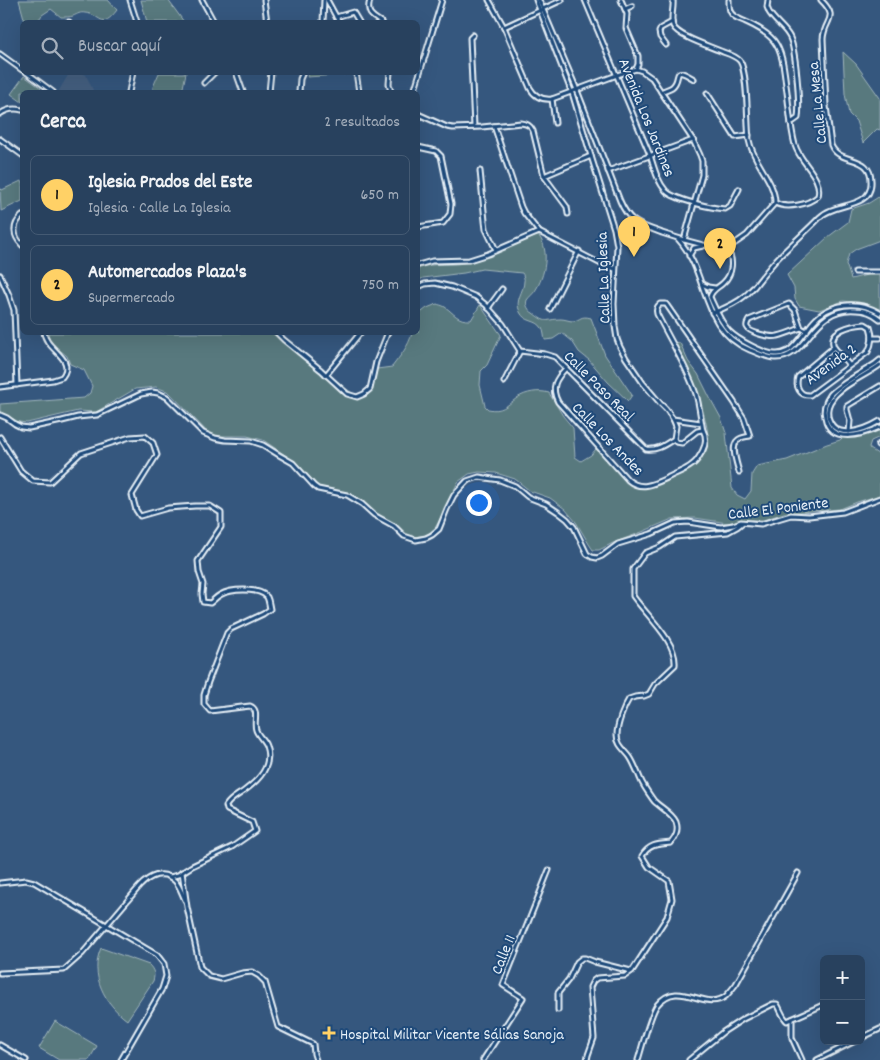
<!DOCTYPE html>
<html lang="es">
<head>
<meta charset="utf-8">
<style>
	body { margin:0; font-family:Dekko,sans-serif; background:#304864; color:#f1f3f6 }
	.controls { position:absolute; right:15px; bottom:15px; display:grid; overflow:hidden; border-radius:8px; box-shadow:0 5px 20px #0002 }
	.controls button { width:45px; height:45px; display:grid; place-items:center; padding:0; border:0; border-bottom:1px solid #445a73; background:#28415e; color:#f1f3f6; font:25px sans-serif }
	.you { position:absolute; left:478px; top:502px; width:18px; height:18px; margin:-12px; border:4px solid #fff; border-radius:50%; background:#1a73e8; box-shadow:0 0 0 8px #1a73e833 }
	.badge { display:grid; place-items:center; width:32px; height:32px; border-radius:50%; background:#ffd166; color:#111; font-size:16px; font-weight:700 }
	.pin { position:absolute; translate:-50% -41px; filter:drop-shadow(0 1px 2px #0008) }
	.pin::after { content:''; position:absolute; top:26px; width:18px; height:15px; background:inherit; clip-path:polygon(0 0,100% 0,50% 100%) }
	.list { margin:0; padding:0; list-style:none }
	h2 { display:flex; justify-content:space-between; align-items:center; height:65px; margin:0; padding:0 20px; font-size:21px }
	h2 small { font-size:16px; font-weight:400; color:#a5afbc }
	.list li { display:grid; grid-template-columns:32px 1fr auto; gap:15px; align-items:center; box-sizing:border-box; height:80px; margin:0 10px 10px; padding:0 10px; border:1px solid #445a73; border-radius:8px }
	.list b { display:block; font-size:19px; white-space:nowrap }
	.list p { margin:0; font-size:16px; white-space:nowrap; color:#a5afbc }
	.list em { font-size:16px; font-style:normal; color:#a5afbc }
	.icon { flex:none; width:28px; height:28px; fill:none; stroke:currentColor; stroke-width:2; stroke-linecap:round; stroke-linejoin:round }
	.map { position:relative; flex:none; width:880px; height:1060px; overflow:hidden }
	.search { position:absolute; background:#28415e; box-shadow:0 5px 20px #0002; left:20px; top:20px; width:400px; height:55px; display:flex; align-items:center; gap:12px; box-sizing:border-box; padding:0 18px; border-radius:8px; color:#a5afbc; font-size:19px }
	.panel { position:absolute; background:#28415e; box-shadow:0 5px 20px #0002; left:20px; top:90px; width:400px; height:245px; border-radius:8px }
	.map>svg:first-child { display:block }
</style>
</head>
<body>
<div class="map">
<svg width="880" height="1060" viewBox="0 0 880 1060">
	<rect width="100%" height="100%" fill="#35577e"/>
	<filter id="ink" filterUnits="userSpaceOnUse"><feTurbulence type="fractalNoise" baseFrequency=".02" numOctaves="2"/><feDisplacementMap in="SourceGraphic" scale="10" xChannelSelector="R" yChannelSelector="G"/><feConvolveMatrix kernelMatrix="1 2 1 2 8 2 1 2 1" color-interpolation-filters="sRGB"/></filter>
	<g filter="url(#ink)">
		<polygon fill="#456081" points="70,72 82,73 86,75 94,92 58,92"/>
		<g fill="#58797e" stroke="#a0b5bb">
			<path d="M19,0H108L117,10C101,31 101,14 85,13C80,12 78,14 73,16C70,17 65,17 61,17L51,9L42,15L37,22H25Z"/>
			<polygon points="141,0 168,0 184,22 147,22"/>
			<polygon points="843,52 856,64 880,98 880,130 877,129 863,143 856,121 849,114 845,94"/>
			<polygon points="309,72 353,72 353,74 307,77"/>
			<polygon points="159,73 186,73 182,92 153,92 153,87"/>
			<polygon points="24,76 41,88 38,92 22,92 22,102 11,94"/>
			<polygon points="21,181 22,185 22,201 1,211 0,188 2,190"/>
			<polygon points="880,196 880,240 856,249 849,254 846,264 851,279 875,273 880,273 880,311 864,303 843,301 819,310 799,306 795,299 794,288 787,275 828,237 848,222 851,209 869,203"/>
			<path d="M534,236H539C550,251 545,276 535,291C533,294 529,297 527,300C525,305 529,311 533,313C548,325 545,319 561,319C565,319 569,321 573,321C581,320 580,315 591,318L605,355L632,395L628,401L608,382L589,360L579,352L572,341L562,333L553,339L545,340C544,337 544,331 542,328C537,319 525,323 520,312C514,300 524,292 524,281C525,280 523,274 522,273L482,269L464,273L423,278L418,281V269C434,261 451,267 468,262C490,255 512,245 534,236Z"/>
			<path d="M437,304C439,305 442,305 445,307C454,313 457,321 471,320L480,305L501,335L487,365L481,371L480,385L485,406L488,409C502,412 506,406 517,398C526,392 539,390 549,393L563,416L573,428L575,457L581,461L591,455L596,449C605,458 626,482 637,484C654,488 683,468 698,460C700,459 702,457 704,455C720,433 684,364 673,342L680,343L688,361L698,374L710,398L721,418L726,433L732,488L737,495L745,499L751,491L752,474L757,466L787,460L827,444L840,440L844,436L880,428V437L871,441L869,447L870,449L878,454L880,458V495L857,502L840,509L784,513L763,520H741L728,523L695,518L672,519L642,532L613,543L599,550H593L589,544L576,522L565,509L550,498L530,491L515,479L496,473L479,472L469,474L458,482L439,521L435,528L427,535L413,537L406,534L396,526L377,514L358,499L348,494L337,490L319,487L297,463L263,440L247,436H211L169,392L156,387L135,389L96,412L78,411L27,423L19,422L2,413H0V404L84,398L90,393L92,386L84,370L70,364L67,356L50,342L48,333H279L284,338L353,394C371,398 374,383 377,369L392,367C400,356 409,346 412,333L418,332V315L427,308Z"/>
			<path d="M101,948L149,965C154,970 155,975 153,981L127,1020C105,1004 89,975 101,948Z"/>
			<polygon points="55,1021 97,1046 89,1060 59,1060 39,1048"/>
		</g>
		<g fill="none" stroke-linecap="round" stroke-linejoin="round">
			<defs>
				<g id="minor">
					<polyline points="130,0 137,22"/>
					<polyline points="202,0 214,22"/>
					<polyline points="264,0 267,22"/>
					<polyline points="327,0 339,22"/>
					<path d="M370,0C366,13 371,16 381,22"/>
					<path d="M489,0L504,27L530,88C535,97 542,100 552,99L617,75L636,69L642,71L652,78L693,140L700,155L702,161V175L684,240"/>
					<polyline points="536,0 573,96 591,156 614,229 617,246 614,304 615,326 617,339 620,347 626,358 643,383 660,403 666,409 673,419 701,423"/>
					<path d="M539,0L575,85L620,201C623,208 627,215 633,220C641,227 653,229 662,233C683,240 705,247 727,249"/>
					<path d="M585,0L650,155C654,167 657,181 666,191C675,200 712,208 725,209L730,206L739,189"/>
					<polyline points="621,0 627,14 626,28 638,56 638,64 636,69"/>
					<path d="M673,0C674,9 670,18 673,26C678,37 712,47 723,52C729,54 736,56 740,61C748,73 747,123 749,140C753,163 775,180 775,203L747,235L727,249"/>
					<path d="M729,0C729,4 729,8 730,11C733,18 740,19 746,22C755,26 767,32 774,41C783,53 784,70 786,85C789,104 790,126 795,145C800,163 823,177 818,196C808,205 787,209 775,203"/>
					<path d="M768,0L767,7L769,12C774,21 784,27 789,36C796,47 800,104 798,118L791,123"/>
					<polyline points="625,9 632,6"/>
					<polyline points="336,17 353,12 359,22"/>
					<polyline points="68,22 69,22"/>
					<polyline points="323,22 324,0"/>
					<polyline points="504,27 562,0"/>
					<polyline points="473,35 470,38 474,127"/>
					<polyline points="666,45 660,37 659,32 661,28 672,22"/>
					<polyline points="0,54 22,70"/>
					<polyline points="26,72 53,92"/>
					<polyline points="236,72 243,92"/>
					<polyline points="356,72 359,92"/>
					<polyline points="390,72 389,84 391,92"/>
					<polyline points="204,83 215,72"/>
					<polyline points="129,92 133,72"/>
					<polyline points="269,92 271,72"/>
					<polyline points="299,92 300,79 303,72"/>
					<polyline points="414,92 442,0"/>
					<path d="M661,92C664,90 669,89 672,87C683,78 670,64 694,79"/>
					<polyline points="707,93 735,137 749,135"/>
					<polyline points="552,99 555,123"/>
					<path d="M0,114C7,109 14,108 22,110"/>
					<path d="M418,114L447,127L453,128L482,127L521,123C527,124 530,125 533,131L544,176L567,207L568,214"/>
					<polyline points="494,126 521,207 524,213 539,232 601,264 615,269"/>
					<polyline points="0,139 22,155"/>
					<polyline points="418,147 436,151 441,156 451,204 450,214 443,223 418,227"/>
					<polyline points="480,171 485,221 486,229 496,250"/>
					<polyline points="608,171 693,140"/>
					<polyline points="544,176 591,156"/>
					<path d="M22,216C12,225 13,236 22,245"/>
					<path d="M678,239C710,274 699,329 750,350C758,353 767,358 775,358C809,359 811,306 856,310C865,310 873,313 880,319"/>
					<path d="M727,249C734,259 733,274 723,283C718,288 712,289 710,297C715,308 720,321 729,331C737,339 765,355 777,354C780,354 784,353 788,351C799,344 805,331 813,322C830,302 858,300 880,313"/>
					<polyline points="689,256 694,248 703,246"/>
					<polyline points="418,265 432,261 469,260 488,254 539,232"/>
					<polyline points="855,272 880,272"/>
					<polyline points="0,275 9,295 14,310 17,385"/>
					<polyline points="702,284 708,287 715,288"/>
					<path d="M418,287L425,284L435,283L452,287L476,297L486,305L503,324L520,351L545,354L555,357L646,449C657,451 666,444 674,439L676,426L673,419"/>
					<polyline points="488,308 502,289"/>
					<polyline points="550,309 579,251"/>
					<path d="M712,313C723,309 737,303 746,295C749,293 751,289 754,287C761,278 768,269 776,260C790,245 806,232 820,217C835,202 870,209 871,184C873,152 839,166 831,145L826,106L823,39C824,19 840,19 821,0"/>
					<path d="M865,324L870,327C873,335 872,344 868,352L810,395C800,396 795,387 798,377L834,347C827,330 852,325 865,324Z"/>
					<path d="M801,328L795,310L789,304L749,320C748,322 746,324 747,327C749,333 772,338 778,336C786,334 793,331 801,328L807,331"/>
					<polyline points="276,332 284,340 321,370 347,394 357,397 364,394 370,389 376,362 388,332"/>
					<polyline points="872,338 880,338"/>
					<polyline points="834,347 849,365"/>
					<path d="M880,360L875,364C863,372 837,386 830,395C825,402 823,410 825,417C830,445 862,435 880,427"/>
					<path d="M880,365C867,375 842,385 833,398C829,403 827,410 828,416C834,442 865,430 880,421"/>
					<path d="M566,368C556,379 550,387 558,402L628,480C641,491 654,484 667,478C678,472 693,468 699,457C703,451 707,443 705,435C704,432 702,429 702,425C700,414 699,404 696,394C687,367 670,340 657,314C656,310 656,307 660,304H666L734,402L744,418L750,436C746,437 741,437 738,440C730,446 737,464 739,472"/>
					<polyline points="326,375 361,332"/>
					<polyline points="504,382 520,351"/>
					<path d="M0,387L53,380L62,377C77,358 45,350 44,332"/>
					<polyline points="0,415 7,418 15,424 21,427 29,428 62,421 78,417 97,415 141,394 152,392 158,393 167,397 203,433 215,438 225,440 251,441 263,445 279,455 293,463 314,486 318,489 347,495 362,504 374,515 394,526 404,536 416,540 426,538 432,535 439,529 447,509 454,495 467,481 479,477 500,480 515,486 528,497 546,504 558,512 567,519 574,527 587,554 592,557 597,558 602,556 618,544 651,534 675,523 688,522 721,527 733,525 741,522 761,524 791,515 809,516 843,512 880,498"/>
					<polyline points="849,432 850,421 847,410 847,406 880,386"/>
					<path d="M0,437L21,471L33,481L50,482L81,453L130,437L145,436L153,443L157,455L132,495L136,510L140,516L168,508L195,506H210L221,513V527L198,561L199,572L203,584L202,594L203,602L210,603C213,601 216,597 220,595C230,589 258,587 267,597C269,601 269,605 270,609L263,614L231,629L227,633L208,682L204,695V704L210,711L250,706C260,710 253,721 256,730C258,736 264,740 266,746C273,766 259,780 244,791C237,796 230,799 226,806L227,810L252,822L255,831L232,847L192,866L178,875L170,877"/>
					<polyline points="674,439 676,442 682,443 697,431 702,430"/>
					<polyline points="878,445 880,444"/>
					<polyline points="182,872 187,907 200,967 209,976 221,979 242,973 252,972 259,976 265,982 278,1027 313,1044 314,1054 316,1060"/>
					<polyline points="0,883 26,880 34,882 157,955 164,964 166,976 162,989 121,1060"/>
					<path d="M0,973L64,970L82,954L139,887C149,876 163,869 175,881C180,886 182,894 185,900"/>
					<polyline points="558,1010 558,993 569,979 577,962 582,958 585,958 595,962 631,971"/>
					<polyline points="792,1019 792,1038 802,1060"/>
					<polyline points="861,1038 880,1029"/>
					<polyline points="0,1045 26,1060"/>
					<polyline points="483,1060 523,998 503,985 549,870"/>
					<path d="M587,1060L588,1055L594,1038L590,987L593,981L597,978L625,976L632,971L667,917L672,899L669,881L649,867L642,856C649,844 658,844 671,843C676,837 679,831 676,822C672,813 661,808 654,801C649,794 643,786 640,778C637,771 634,763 630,757C625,750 617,745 617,735C617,724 624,707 629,699L635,697L644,696L649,694L655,684L675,665C677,641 646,615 633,596V569L645,553L660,547L675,537L728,532L737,527L742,523"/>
					<path d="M638,1060C642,1047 650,1015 657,1005C679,977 705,1013 726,996C730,992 733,988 736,984L798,873"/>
					<path d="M689,1060L723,1032L743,1019L773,1004H777C781,1010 782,1016 787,1021L823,1005"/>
					<polyline points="817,1060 855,1041"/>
				</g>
			</defs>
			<use href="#minor" stroke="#e8f1f8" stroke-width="7"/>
			<use href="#minor" stroke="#1f4a7a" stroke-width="3"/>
		</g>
	</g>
	<path fill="#ffd166" stroke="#1f4a7a" stroke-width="2" d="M326.5 1025.5h5v5h5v5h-5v5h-5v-5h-5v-5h5z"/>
	<g text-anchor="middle" stroke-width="4" stroke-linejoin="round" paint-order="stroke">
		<g font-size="16" fill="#e8f1f8" stroke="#1f4a7a">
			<text transform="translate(816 103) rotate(-96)" y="6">Calle La Mesa</text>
			<text transform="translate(648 117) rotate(68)" y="6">Avenida Los Jardines</text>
			<text transform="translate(602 278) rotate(-92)" y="6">Calle La Iglesia</text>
			<text transform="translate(830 363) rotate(-36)" y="6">Avenida 2</text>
			<text transform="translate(600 385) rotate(45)" y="6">Calle Paso Real</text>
			<text transform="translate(609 438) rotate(46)" y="6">Calle Los Andes</text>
			<text transform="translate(778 507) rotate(-7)" y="6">Calle El Poniente</text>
			<text transform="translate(502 954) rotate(-68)" y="6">Calle 11</text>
		</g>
		<g font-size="16" fill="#e8f1f8" stroke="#1f4a7a" text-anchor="start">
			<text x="340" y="1039">Hospital Militar Vicente Sálias Sanoja</text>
		</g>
	</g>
</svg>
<div class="controls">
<button>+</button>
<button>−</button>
</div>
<div class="you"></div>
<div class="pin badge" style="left:634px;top:257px">1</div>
<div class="pin badge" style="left:720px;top:269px">2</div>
<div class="search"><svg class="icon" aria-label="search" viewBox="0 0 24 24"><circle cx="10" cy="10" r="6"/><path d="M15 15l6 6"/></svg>Buscar aquí</div>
<section class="panel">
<h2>Cerca<small>2 resultados</small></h2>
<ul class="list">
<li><span class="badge">1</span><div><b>Iglesia Prados del Este</b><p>Iglesia · Calle La Iglesia</p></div><em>650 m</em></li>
<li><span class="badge">2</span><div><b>Automercados Plaza's</b><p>Supermercado</p></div><em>750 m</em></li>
</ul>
</section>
</div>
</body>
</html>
